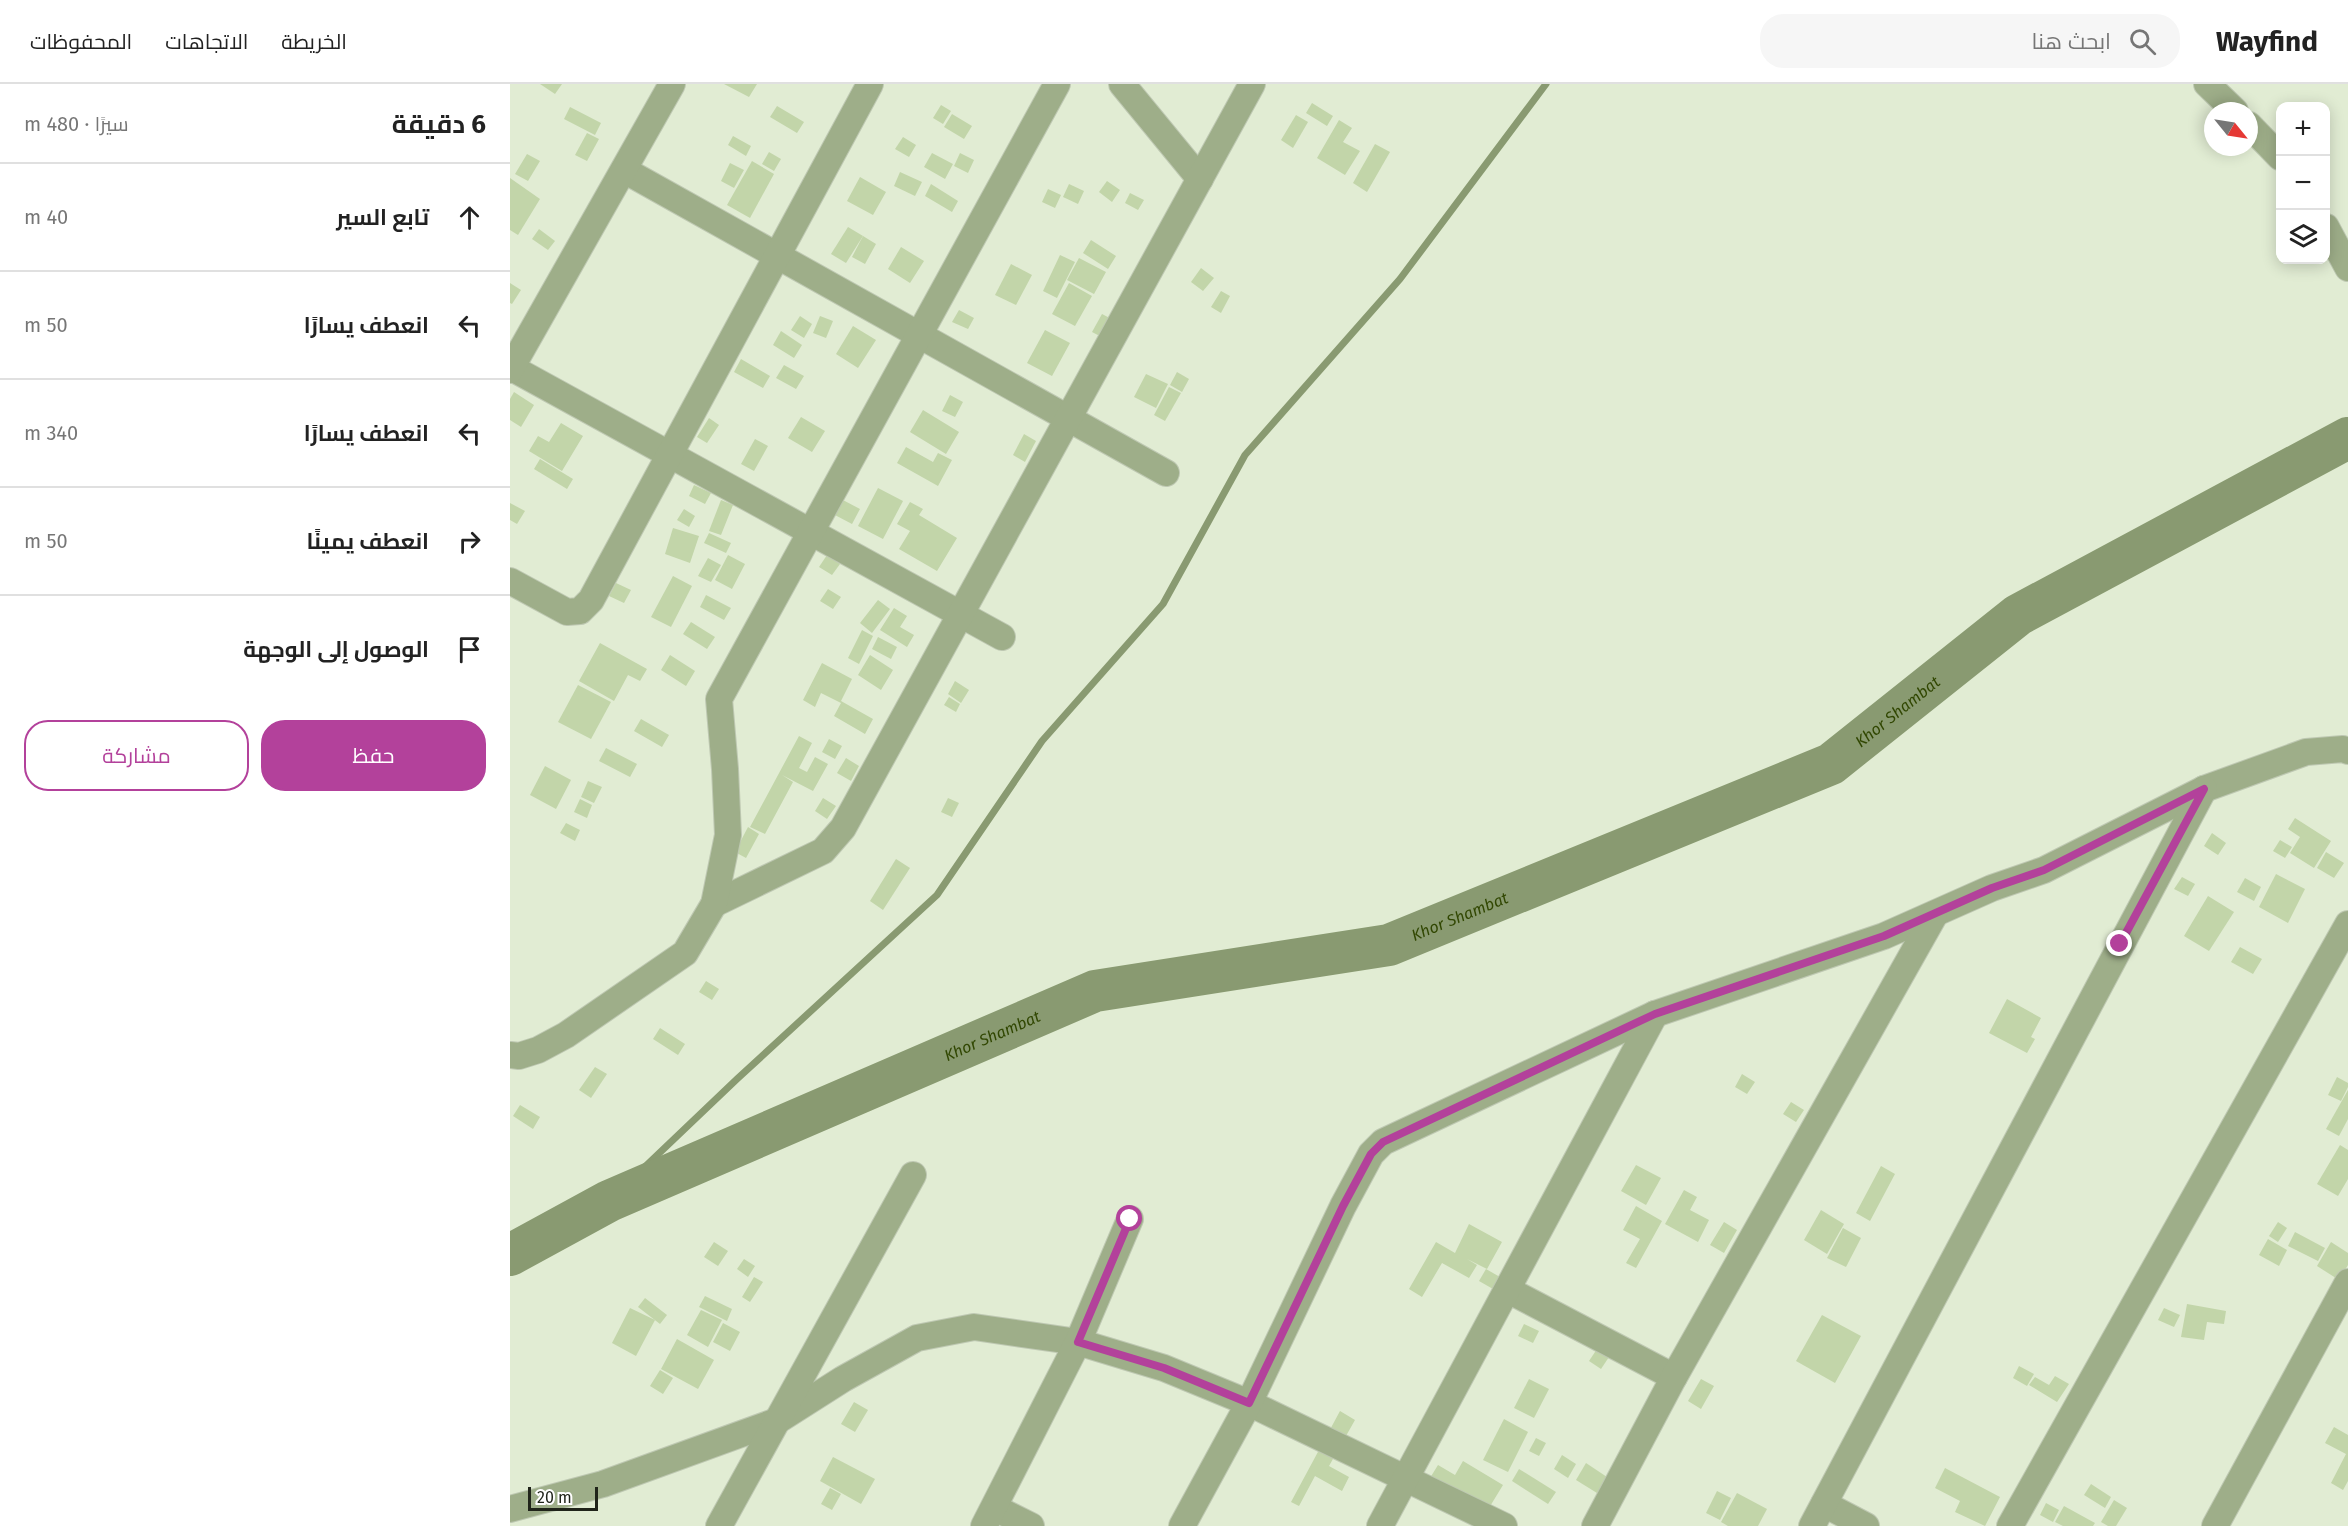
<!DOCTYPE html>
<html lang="ar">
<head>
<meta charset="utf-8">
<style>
	body { margin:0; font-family:"Fira Sans",Cairo,sans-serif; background:#f6f6f6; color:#222; direction:rtl }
	.controls { position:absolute; right:18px; top:18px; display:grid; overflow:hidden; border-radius:12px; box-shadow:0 3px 15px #0003 }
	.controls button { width:54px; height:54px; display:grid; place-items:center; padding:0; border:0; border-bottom:2px solid #e0e0e0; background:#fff; color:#222; font:30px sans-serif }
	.compass { position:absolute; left:1694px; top:18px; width:54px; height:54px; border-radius:50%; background:#fff; box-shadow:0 3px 15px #0003; rotate:120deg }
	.scale { position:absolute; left:18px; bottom:15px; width:70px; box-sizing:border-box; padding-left:6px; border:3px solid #20241a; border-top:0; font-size:16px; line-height:21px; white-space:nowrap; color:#20241a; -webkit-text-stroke:4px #fff; paint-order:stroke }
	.stop { position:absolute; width:18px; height:18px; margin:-14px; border:4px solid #b3419b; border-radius:50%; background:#fff }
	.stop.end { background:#b3419b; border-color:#fff; box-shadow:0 2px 6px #0008 }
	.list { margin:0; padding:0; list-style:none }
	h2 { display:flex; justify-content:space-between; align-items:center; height:78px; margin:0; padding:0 24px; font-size:26px }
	h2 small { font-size:20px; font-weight:400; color:#767676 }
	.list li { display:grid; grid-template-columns:39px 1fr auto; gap:18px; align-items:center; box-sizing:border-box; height:108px; padding:0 24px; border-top:2px solid #e0e0e0 }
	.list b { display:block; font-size:22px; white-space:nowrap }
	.list em { font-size:20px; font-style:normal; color:#767676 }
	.actions { display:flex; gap:12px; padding:18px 24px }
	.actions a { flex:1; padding:14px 0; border:2px solid #b3419b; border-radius:24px; text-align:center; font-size:21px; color:#b3419b }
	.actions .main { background:#b3419b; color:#fff }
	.icon { flex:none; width:33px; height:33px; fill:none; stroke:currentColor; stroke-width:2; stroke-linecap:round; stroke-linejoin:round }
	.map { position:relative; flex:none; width:1838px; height:1442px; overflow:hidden; direction:ltr }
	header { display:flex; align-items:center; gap:36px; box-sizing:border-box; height:84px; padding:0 30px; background:#fff; border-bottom:2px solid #e0e0e0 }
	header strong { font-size:28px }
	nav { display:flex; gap:33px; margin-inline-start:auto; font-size:21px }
	.search { width:420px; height:54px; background:#f6f6f6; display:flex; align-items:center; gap:15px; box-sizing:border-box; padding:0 21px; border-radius:24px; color:#767676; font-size:22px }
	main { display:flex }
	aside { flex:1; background:#fff }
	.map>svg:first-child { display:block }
</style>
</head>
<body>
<header>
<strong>Wayfind</strong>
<div class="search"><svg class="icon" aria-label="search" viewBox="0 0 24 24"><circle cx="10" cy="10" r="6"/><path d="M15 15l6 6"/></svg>ابحث هنا</div>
<nav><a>الخريطة</a><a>الاتجاهات</a><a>المحفوظات</a></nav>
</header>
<main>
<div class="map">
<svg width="1838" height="1442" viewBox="0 0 1838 1442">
	<rect width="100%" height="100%" fill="#e1ecd3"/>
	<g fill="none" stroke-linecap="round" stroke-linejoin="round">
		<polyline stroke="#899a71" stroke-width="7" points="99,1117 227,995 427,811 532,657 653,520 735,371 890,195 1036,0"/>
		<path stroke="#899a71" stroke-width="42" id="s1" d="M0,1171L99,1117L585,907L879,861L1321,680L1508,531L1838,354"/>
	</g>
	<g fill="#c2d5a9">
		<polygon points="30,0 52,0 45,10"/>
		<polygon points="214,0 247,0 239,13"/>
		<polygon points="802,19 823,32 817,42 796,29"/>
		<polygon points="431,21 441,27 433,40 423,34"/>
		<polygon points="267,22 294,38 287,49 260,33"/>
		<polygon points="60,23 91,39 85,51 54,35"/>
		<polygon points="442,30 462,42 454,55 434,43"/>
		<polygon points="786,31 798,38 783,64 771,56"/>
		<polygon points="829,36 842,44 833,58 850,67 835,91 807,74"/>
		<polygon points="77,49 89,55 77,77 65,71"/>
		<polygon points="223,52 241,62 236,72 218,61"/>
		<polygon points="393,53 406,61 399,73 385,65"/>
		<polygon points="865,60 880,68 857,108 843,99"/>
		<polygon points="259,68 271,75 264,87 252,80"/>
		<polygon points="422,69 443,80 435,95 414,83"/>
		<polygon points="450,69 464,76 458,89 444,82"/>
		<polygon points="17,70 30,77 18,97 5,90"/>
		<polygon points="242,77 264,90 240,134 217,121"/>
		<polygon points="220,79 234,86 224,104 211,97"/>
		<polygon points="390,88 412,98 405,112 384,102"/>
		<polygon points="350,93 376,108 363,131 337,117"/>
		<polygon points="0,94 30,115 8,151 0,146"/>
		<polygon points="597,97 610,106 602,118 589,108"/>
		<polygon points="421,100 448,117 442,128 415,112"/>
		<polygon points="559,100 574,107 568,120 553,113"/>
		<polygon points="538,105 551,111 545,124 532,118"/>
		<polygon points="620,109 634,116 628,126 615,119"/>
		<polygon points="338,143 353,152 336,179 321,170"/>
		<polygon points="29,145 45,157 38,166 22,155"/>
		<polygon points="353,152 366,160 355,180 342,173"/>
		<polygon points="581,156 606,172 598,185 573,169"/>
		<polygon points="391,163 414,177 400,199 378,185"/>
		<polygon points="550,171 565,178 547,214 533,207"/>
		<polygon points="569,174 596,188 584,210 557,196"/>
		<polygon points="501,180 522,191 506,221 485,211"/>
		<polygon points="691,184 704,194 693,207 681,198"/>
		<polygon points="0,199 11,206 2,220 0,219"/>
		<polygon points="559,199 582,212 565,242 542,230"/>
		<polygon points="711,207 720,212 711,229 701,223"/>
		<polygon points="449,226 464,234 458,245 442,238"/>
		<polygon points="592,230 615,242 605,260 582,248"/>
		<polygon points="290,232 302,240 294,254 281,246"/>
		<polygon points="310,232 323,237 316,254 303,249"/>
		<polygon points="343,242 366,256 348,284 326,270"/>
		<polygon points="535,246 560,259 542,292 517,279"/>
		<polygon points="271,247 292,261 284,274 263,261"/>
		<polygon points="231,275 260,292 253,304 224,288"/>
		<polygon points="274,281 294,292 286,305 266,294"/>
		<polygon points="667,288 679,295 672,308 660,301"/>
		<polygon points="636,290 658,300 646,324 624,313"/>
		<polygon points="659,303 671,309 655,337 644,331"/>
		<polygon points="4,308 24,321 11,343 0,336 0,315"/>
		<polygon points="440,311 453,318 445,333 432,327"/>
		<polygon points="413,326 449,348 436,370 400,348"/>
		<polygon points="291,333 315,347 302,368 278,354"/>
		<polygon points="199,334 209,341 197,359 187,353"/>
		<polygon points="51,339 73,352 52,387 19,367 28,352 39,358"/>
		<polygon points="514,350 526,357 515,378 503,371"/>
		<polygon points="245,355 258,362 244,387 231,380"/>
		<polygon points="396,363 423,378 428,369 442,376 428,402 387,379"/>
		<polygon points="30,375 63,395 57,405 24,385"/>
		<polygon points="184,401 201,409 195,420 179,412"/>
		<polygon points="368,404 393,417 373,455 348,442"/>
		<polygon points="331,415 350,425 342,440 323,430"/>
		<polygon points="211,416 223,421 211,451 199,447"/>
		<polygon points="400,418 413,425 409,431 447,454 427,487 389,465 400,447 387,440"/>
		<polygon points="0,419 15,427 7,440 0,436"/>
		<polygon points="174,425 185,432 179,443 167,436"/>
		<polygon points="163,444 189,452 180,479 155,470"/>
		<polygon points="199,449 221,459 216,469 194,459"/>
		<polygon points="218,471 235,480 222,505 205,496"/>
		<polygon points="317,471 330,480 322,491 309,483"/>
		<polygon points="198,474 211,481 201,498 188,492"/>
		<polygon points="163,492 182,502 161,543 141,533"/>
		<polygon points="106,499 121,506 114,519 99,512"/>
		<polygon points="318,505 331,513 323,525 310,517"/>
		<polygon points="196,511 221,524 214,536 190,523"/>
		<polygon points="368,516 380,525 362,549 350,539"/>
		<polygon points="384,524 397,532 390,543 404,551 397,563 370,546"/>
		<polygon points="181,538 205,553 197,565 173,550"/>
		<polygon points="352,546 363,552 349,580 338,574"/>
		<polygon points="368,553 387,563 381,575 362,565"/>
		<polygon points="90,559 137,585 130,597 118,591 104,617 69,597"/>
		<polygon points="160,571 185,587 176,602 151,586"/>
		<polygon points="360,571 383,586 371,606 348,591"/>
		<polygon points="312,579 342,595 331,617 363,635 355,650 324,632 331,619 311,609 305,623 293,616"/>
		<polygon points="445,597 459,606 451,619 438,610"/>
		<polygon points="68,601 101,618 81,655 48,638"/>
		<polygon points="439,613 450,620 446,628 434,621"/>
		<polygon points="131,635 159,651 152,663 124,647"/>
		<polygon points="289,652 302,659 289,684 297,688 305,673 318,680 303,707 272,691 283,698 255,750 240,743"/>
		<polygon points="319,655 332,662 325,675 312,668"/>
		<polygon points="96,664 127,680 120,693 89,677"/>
		<polygon points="336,674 349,682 341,697 327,689"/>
		<polygon points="35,682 61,696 46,725 20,711"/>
		<polygon points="78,697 92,703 84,719 71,713"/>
		<polygon points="313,714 326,722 317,735 305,727"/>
		<polygon points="438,714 449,719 442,733 431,728"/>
		<polygon points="70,715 82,721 77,734 64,728"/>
		<polygon points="1785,734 1821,757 1804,784 1780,769 1790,753 1778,745"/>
		<polygon points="56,739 70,746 65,757 50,749"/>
		<polygon points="238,743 249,750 236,774 225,768"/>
		<polygon points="1702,749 1716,759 1708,771 1694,762"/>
		<polygon points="1770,756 1782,763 1775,774 1763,767"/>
		<polygon points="1816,768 1834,779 1824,794 1807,784"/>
		<polygon points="386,775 400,784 373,826 360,817"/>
		<polygon points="1766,790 1795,805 1778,839 1749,823"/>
		<polygon points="1672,793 1685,800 1678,812 1664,805"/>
		<polygon points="1735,794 1751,803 1744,817 1727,808"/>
		<polygon points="1698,812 1724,828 1699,867 1674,852"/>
		<polygon points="1730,863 1752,875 1743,890 1721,878"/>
		<polygon points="196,897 209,905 202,916 189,908"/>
		<polygon points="1497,915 1531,934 1521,953 1525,955 1517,969 1479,949"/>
		<polygon points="150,944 175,960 168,971 143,955"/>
		<polygon points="85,983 97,990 81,1014 69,1006"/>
		<polygon points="1232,990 1245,998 1237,1010 1225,1003"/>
		<polygon points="1827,993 1838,999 1838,1003 1831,1017 1818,1011"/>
		<polygon points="1838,1006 1838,1035 1829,1052 1816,1045"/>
		<polygon points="1281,1018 1294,1026 1286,1038 1273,1030"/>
		<polygon points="10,1021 30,1033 23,1045 3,1032"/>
		<polygon points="1830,1061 1838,1066 1838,1095 1828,1112 1807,1100"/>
		<polygon points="1126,1081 1151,1094 1136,1121 1111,1107"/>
		<polygon points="1371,1082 1385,1090 1360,1137 1346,1129"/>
		<polygon points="1174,1106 1187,1113 1180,1126 1199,1136 1188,1158 1155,1140"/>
		<polygon points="1126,1122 1152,1137 1126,1184 1116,1179 1130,1155 1113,1146"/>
		<polygon points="1311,1126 1334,1140 1317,1170 1294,1156"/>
		<polygon points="1214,1138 1227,1146 1214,1169 1200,1161"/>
		<polygon points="1768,1138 1777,1144 1768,1158 1759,1152"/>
		<polygon points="959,1140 992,1158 977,1185 957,1175 967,1181 959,1194 932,1179 912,1213 899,1205 926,1158 945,1169"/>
		<polygon points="1333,1144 1351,1154 1336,1183 1317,1174"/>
		<polygon points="1785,1148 1815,1164 1808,1177 1778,1162"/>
		<polygon points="1758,1155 1777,1166 1769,1182 1749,1171"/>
		<polygon points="204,1158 218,1167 208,1182 194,1173"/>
		<polygon points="1821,1158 1838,1169 1838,1181 1829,1196 1807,1182"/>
		<polygon points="234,1175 245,1182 238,1193 227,1185"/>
		<polygon points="976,1185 990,1193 983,1205 969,1197"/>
		<polygon points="244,1193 253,1198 240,1218 232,1213"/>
		<polygon points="195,1212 222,1225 217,1237 189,1223"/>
		<polygon points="135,1214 157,1231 150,1240 128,1223"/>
		<polygon points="1677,1220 1716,1227 1714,1240 1697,1238 1694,1256 1671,1253"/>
		<polygon points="120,1224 145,1236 126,1272 102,1259"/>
		<polygon points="1654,1224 1670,1231 1664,1243 1648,1236"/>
		<polygon points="191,1226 212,1236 198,1263 177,1251"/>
		<polygon points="1312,1231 1351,1252 1325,1299 1286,1277"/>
		<polygon points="213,1239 230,1248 220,1267 203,1258"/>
		<polygon points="1014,1240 1029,1247 1023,1259 1008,1252"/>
		<polygon points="167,1255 204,1276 188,1305 151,1285"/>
		<polygon points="1087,1265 1099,1273 1091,1285 1079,1277"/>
		<polygon points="1509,1282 1524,1290 1517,1302 1503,1294"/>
		<polygon points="150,1286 163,1294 153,1310 140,1302"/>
		<polygon points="1545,1292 1559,1300 1547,1318 1519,1301 1525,1293 1539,1301"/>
		<polygon points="1019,1295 1039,1305 1024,1334 1004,1324"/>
		<polygon points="1191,1295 1204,1302 1191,1325 1178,1317"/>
		<polygon points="344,1318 358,1326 345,1348 331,1340"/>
		<polygon points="830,1327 845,1336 819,1382 839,1393 832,1407 805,1392 789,1422 781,1418"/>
		<polygon points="994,1335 1018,1348 998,1388 973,1376"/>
		<polygon points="1824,1343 1838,1351 1838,1397 1833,1406 1821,1399 1836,1370 1815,1359"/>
		<polygon points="1026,1354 1036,1359 1029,1372 1019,1367"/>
		<polygon points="1052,1371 1066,1380 1058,1394 1044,1385"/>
		<polygon points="323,1373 365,1395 351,1420 310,1397"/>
		<polygon points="953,1377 993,1401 971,1437 912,1407 928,1381 945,1391"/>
		<polygon points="1076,1379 1097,1393 1087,1409 1066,1396"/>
		<polygon points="1435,1384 1490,1413 1475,1442 1445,1428 1450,1417 1425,1404"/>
		<polygon points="1009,1385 1046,1408 1038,1420 1002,1397"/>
		<polygon points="1581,1400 1601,1413 1595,1424 1574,1411"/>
		<polygon points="320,1404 331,1410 322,1426 311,1420"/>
		<polygon points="1207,1407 1221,1414 1210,1436 1196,1429"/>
		<polygon points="1227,1409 1257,1425 1248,1442 1218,1442 1211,1438"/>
		<polygon points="1604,1416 1617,1424 1606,1442 1598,1442 1591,1438"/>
		<polygon points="1536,1419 1549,1426 1543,1438 1530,1431"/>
		<polygon points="1554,1422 1585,1439 1583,1442 1553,1442 1545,1438"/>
	</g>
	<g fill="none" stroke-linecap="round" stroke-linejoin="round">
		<defs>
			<g id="minor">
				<polyline points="612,0 690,95"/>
				<polyline points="1697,0 1725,27"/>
				<polyline points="1739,41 1770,73"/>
				<polyline points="114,86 656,389"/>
				<polyline points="1816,143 1838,184"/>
				<polyline points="0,283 492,553"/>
				<polyline points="0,286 162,0"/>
				<polyline points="0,497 57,528 70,527 81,516 360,0"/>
				<polyline points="204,820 313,767 333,744 742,0"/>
				<polyline points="0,971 9,972 28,966 56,951 175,869 204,820 218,751 215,685 209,615 547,0"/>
				<polyline points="998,1206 1164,1293"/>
				<polyline points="1314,1420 1356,1442"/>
				<polyline points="485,1424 521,1442"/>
				<polyline points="0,1425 93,1400 267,1337 333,1295 407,1254 464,1243 568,1258 654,1284 739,1319 994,1442"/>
				<polyline points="209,1442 403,1091"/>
				<polyline points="474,1442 568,1258 620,1135"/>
				<polyline points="672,1442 739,1319 833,1122 861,1070 873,1058 1145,930 1374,852 1482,804 1534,786 1694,705 1796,668 1833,665 1838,667"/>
				<polyline points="870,1442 1145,930"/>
				<polyline points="1085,1442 1164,1293 1424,832"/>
				<polyline points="1302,1442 1694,705"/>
				<polyline points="1500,1442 1838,840"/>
				<polyline points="1705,1442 1838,1198"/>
			</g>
		</defs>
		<use href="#minor" stroke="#bec8b2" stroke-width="28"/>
		<use href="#minor" stroke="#9eae89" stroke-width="26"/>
	</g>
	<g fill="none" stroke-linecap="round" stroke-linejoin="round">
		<polyline stroke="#b3419b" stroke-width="8" points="620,1135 568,1258 654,1284 739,1319 833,1122 861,1070 873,1058 1145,930 1374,852 1482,804 1534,786 1694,705 1610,860"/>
	</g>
	<g text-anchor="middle" stroke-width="6" stroke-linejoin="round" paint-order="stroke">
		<g font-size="16" font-style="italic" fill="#314702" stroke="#fff">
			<text dy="6" stroke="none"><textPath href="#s1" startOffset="1502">Khor Shambat</textPath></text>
			<text dy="6" stroke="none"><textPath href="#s1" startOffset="1016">Khor Shambat</textPath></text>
			<text dy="6" stroke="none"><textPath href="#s1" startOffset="530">Khor Shambat</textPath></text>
		</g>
	</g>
</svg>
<div class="controls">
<button>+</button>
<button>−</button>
<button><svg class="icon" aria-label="layers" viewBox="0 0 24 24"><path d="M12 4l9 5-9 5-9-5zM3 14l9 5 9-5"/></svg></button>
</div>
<svg class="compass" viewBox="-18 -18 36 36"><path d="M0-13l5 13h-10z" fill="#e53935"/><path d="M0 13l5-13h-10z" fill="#767676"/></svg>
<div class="scale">20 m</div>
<div class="stop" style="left:620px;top:1135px"></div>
<div class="stop end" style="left:1610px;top:860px"></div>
</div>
<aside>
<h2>6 دقيقة<small>سيرًا · 480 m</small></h2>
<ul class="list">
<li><svg class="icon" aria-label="ahead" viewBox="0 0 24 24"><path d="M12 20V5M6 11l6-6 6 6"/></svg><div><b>تابع السير</b></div><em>40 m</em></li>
<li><svg class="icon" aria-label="left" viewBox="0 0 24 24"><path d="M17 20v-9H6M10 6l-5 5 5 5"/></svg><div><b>انعطف يسارًا</b></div><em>50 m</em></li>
<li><svg class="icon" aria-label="left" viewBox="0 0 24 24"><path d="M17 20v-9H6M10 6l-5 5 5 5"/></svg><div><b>انعطف يسارًا</b></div><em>340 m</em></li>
<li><svg class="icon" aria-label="right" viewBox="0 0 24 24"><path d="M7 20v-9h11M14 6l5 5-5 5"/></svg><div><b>انعطف يمينًا</b></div><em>50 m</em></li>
<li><svg class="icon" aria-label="arrive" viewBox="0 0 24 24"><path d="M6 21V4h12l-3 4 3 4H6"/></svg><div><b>الوصول إلى الوجهة</b></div></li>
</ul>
<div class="actions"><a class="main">حفظ</a><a>مشاركة</a></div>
</aside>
</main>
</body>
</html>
